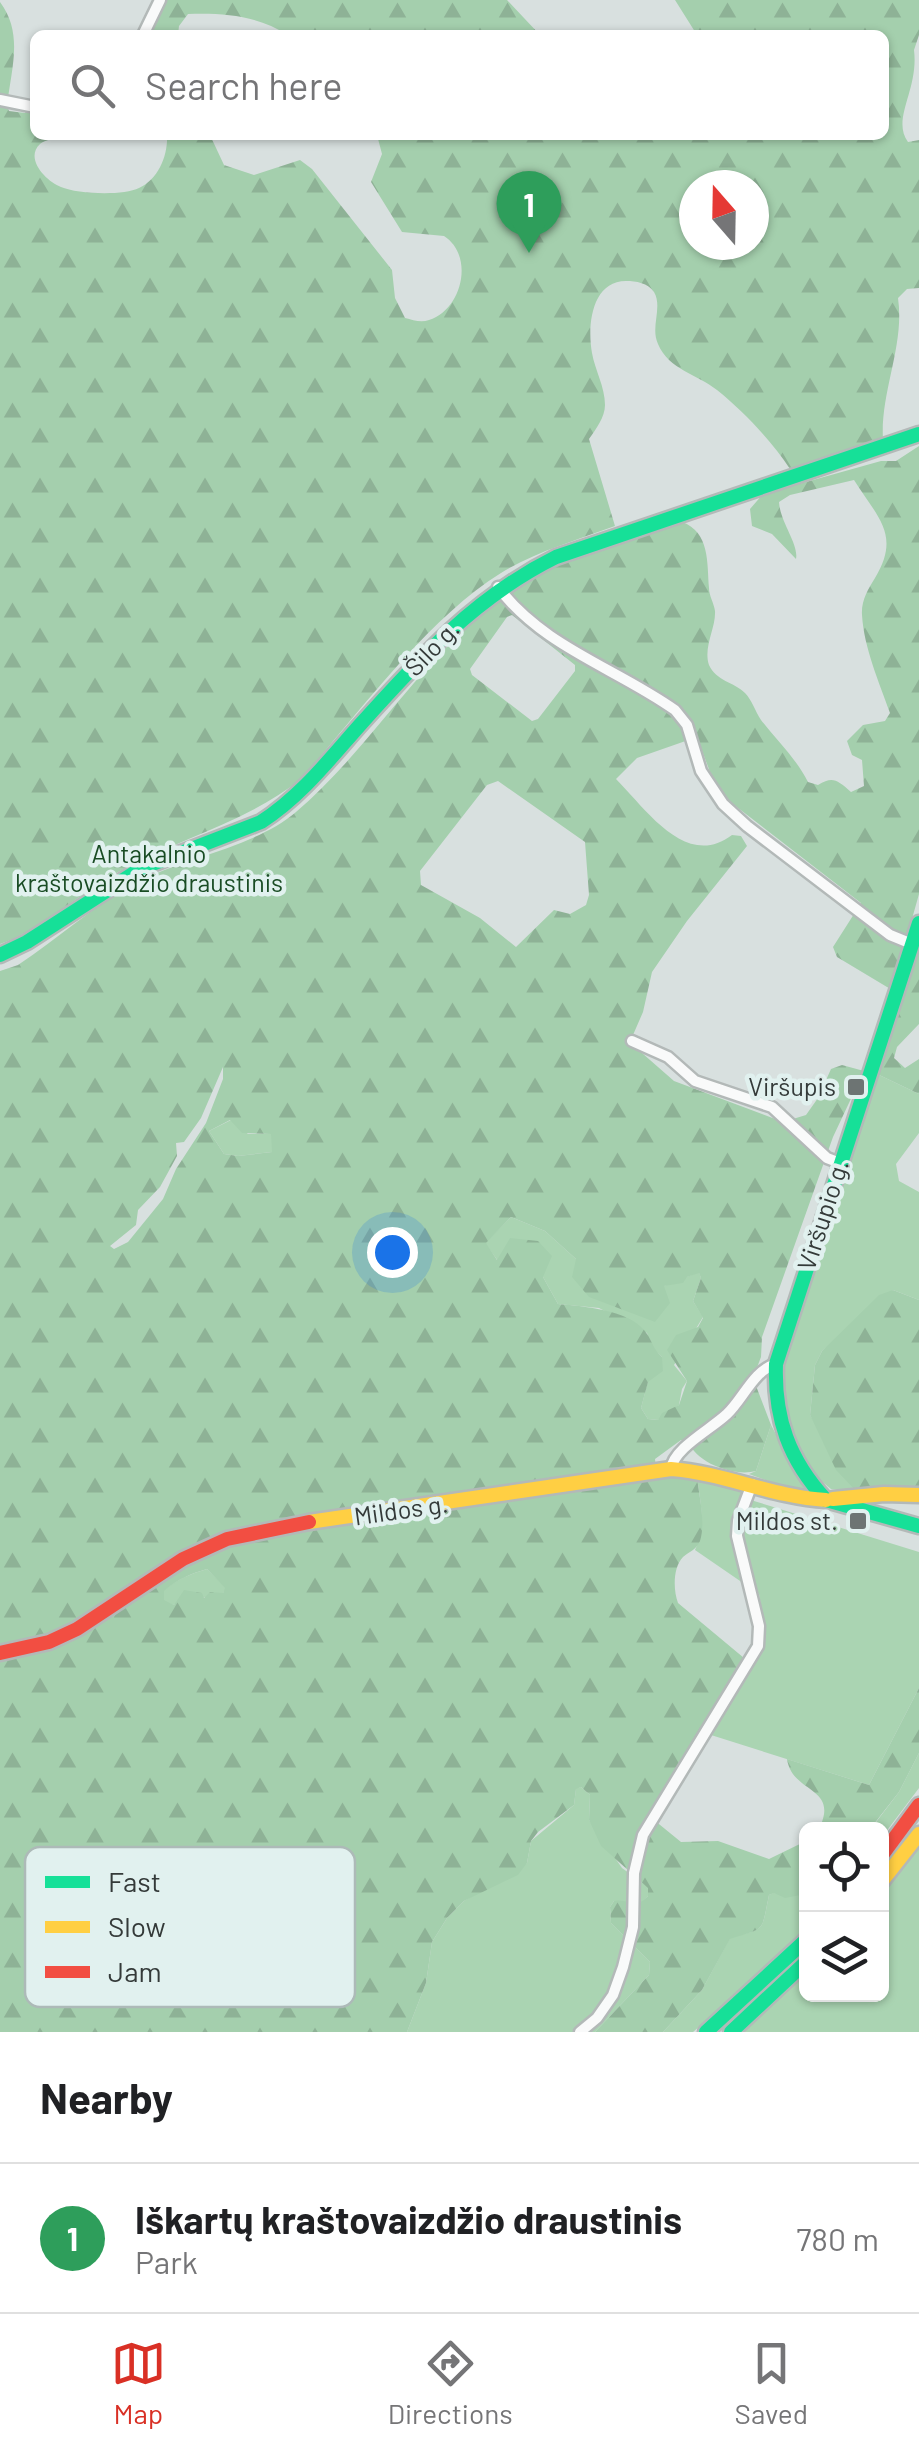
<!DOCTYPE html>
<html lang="en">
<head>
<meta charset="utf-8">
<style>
	body { margin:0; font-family:Barlow,sans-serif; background:#f6f6f6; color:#202124 }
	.controls { position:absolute; right:30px; bottom:30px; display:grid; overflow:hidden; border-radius:15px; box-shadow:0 2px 8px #0004 }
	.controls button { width:90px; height:90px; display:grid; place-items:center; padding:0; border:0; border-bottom:2px solid #e0e0e0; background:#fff; color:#202124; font:50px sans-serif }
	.compass { position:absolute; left:679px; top:170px; width:90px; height:90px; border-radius:50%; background:#fff; box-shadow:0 2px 8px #0004; rotate:340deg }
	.you { position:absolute; left:392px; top:1252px; width:35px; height:35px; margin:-25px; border:8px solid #fff; border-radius:50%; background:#1a73e8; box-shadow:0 0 0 15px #1a73e833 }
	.badge { display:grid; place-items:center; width:65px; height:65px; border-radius:50%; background:#d93025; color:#fff; font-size:32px; font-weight:700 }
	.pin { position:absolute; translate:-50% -82px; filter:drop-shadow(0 2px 5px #0008) }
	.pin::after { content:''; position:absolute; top:52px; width:35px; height:30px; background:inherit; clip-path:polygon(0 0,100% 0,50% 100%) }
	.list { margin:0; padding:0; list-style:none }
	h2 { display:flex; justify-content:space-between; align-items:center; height:130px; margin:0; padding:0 40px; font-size:42px }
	h2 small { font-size:32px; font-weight:400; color:#757577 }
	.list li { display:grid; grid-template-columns:65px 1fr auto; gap:30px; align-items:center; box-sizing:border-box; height:150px; padding:0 40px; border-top:2px solid #e0e0e0 }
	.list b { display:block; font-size:38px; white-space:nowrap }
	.list p { margin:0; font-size:32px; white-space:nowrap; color:#757577 }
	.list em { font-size:32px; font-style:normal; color:#757577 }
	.icon { flex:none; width:55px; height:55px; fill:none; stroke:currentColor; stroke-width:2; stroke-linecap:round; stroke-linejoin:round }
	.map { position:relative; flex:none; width:919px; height:2032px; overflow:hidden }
	.search { position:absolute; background:#fff; box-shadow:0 2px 8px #0004; left:30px; right:30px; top:30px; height:110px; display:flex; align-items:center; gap:25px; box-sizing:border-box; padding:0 35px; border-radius:15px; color:#757577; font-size:38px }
	.sheet { height:280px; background:#fff }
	nav { display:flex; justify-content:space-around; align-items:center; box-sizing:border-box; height:140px; border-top:2px solid #e0e0e0; background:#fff; font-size:28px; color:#757577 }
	nav a { display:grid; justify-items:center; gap:5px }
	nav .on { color:#d93025 }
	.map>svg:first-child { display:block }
</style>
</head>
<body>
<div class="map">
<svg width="919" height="2032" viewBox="0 0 919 2032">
	<defs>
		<pattern id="forest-firs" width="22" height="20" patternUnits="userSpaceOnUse" patternTransform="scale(2.5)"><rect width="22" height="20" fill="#a4cfad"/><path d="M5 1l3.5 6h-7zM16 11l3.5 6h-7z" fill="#8eb296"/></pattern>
	</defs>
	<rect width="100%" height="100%" fill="#d8e0df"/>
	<g fill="#aad4b2">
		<polygon points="875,1073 919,1094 919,1133 896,1164 899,1181 919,1192 919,1300 893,1290 822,1351 815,1365 810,1415 856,1491 831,1489 809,1471 792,1439 782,1388 789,1335"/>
		<polygon points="231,1120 248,1134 272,1134 272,1152 238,1156 224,1154 209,1131"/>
		<polygon points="511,1217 545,1231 576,1259 664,1286 699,1272 701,1278 693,1301 703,1317 674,1365 687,1381 682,1389 679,1405 658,1420 648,1419 641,1408 648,1381 662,1357 651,1347 647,1333 599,1308 558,1304 543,1277 498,1261 485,1243"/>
		<polygon points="771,1425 804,1487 801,1493 749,1474 756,1471"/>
		<path d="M697,1477L740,1488L754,1501L919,1552V1688L869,1785L711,1735L761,1651L764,1624L759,1594L695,1550C707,1527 700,1501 697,1477Z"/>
		<path d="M207,1569L226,1588L223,1593L173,1605L164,1601V1590C178,1579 190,1574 207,1569Z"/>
		<polygon points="919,1753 919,1788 882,1837 882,1830 870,1830 899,1792"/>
		<polygon points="581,1787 590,1795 589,1820 622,1868 648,1887 648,1896 641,1904 614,1901 610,1907 611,1923 650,1962 649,1975 595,2032 407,2032 426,1983 432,1942 447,1918 464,1901 527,1863 531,1841 574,1805 576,1788"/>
		<polygon points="919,1845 919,2032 740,2032 806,1969 806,1994 882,1994 882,1889"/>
		<path d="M773,1893L806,1894V1927L766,1969L693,2032H663L702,1990L730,1938C766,1927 761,1934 769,1895Z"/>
	</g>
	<g fill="url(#forest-firs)" fill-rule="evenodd">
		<path d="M166,0H507L540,35H288C256,15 224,13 188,14L179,26L178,35H150Z"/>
		<path d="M675,0H919V35L914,50C919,90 891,119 908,142L919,140V288L907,289L898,298C905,345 880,392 883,440L790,469C772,441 743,411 717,390C697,374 669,370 658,344C650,327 663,307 654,292C648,283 636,281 626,281C592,281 587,325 592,353C595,370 605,387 605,405C605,417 596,429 589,439L615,526C577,540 535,552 501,573C428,618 358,714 301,779C247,822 180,838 120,871C85,890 35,933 0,944V2C24,34 11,69 7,106L9,111L25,113L35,89V135H62C56,138 45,140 40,144C24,159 47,182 61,187C77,194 123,196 139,188C159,179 168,155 167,135H210L224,165L254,175L300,160L312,169L392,270L395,298L405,318C413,320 421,323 429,320C462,310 475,256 444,236L402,232L371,182L382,154L377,135H884V35H697ZM694,185H754V245H694Z"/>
		<path d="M919,446V894L892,990L837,957L833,947L861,903L729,801L710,772L697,737L637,758L616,779C646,809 686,870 732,835L741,836L747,846L687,921L652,972L643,1012L633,1035L634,1046L674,1081L783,1122L806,1115L818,1098L831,1069L842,1065L864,1071L833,1137L762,1337L761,1357L753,1378L771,1425L756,1471C734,1477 696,1463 688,1441L681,1440L655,1459L656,1468L697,1477C699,1496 706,1522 700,1541C696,1550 690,1551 683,1557C673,1567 673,1590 678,1603L744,1658L652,1811L654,1820L681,1842L718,1841L769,1859L806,1841V1894L785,1898L774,1893L769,1895C761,1934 766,1927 730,1939L702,1990L663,2032H595L649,1975L650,1962L611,1923L610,1907L614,1901C629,1898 636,1910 648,1896V1888L601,1846L589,1820L590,1795L581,1787L576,1789L574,1805L538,1832L531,1841L527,1863L518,1875L464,1901L447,1918L432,1942L426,1983L407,2032H0V971L18,965C58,938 95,905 137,882C186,857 255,847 296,812C377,743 429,643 520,586C568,555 629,541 682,522C710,532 707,563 709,588C709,596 714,603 715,611C716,628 703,647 709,665C716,681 734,682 745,693C752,700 755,711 761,720C777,741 796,758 808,782L818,785C833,776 837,780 851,792L864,786L862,760L852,755L847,741L863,725L885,721L890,713C879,682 864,648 862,615C861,601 868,589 875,578C901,535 878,518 854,480L790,495L779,502C780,522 799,544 796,559L772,534L752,526L750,509L763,494L881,461H896ZM512,615L575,665V671L538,719L532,721L472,675L470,669L507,617ZM498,781L585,842L589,895L586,905L570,914L554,910L516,947L480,918L421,885L420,871L487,785ZM223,1067V1079L206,1123L176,1169L163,1199L128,1242L114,1249L110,1246L136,1225L138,1210L160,1187L177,1156L176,1143L184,1142L201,1118ZM230,1120L242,1133L271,1134L272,1152L238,1156L224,1154L209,1131ZM511,1217L545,1231L576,1259L572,1277L589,1297L655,1322L670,1303L664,1286L683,1283L687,1277L699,1273L701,1278L693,1301L703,1318L698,1327L676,1335L667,1350L687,1381L679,1405L662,1413L658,1420L648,1419L641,1408L648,1382L663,1371L662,1357C652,1348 652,1339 644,1330C628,1310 582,1306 558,1304L543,1277L552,1256L538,1241L510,1238L497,1260L486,1243ZM207,1569L225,1588L223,1593L210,1592L204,1598L202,1593L184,1590L174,1605L164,1600V1591C178,1579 190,1574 207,1569Z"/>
		<polygon points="919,943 919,1024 897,1047 894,1058 905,1068 919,1059 919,1094 875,1073"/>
		<polygon points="893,1290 919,1300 919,1490 856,1491 836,1470 810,1415 815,1365 822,1351 879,1295"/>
		<path d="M919,1688V1753L899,1792L870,1829H819C840,1786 792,1794 787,1759L869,1785Z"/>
	</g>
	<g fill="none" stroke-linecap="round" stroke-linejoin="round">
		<defs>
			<g id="street">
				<polyline points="143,35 160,0"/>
				<polyline points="0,100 35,107"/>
				<path d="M498,587C543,647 616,668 675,710L687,725L701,771L723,804L747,826L890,935L912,944"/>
				<polyline points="632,1041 668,1057 695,1081 772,1107 827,1158 840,1163"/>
				<path d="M671,1469C674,1448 710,1430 727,1414C743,1399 754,1370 776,1364"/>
				<polyline points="580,2032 597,2018 613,1995 623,1967 633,1927 634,1873 643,1835 758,1646 759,1626 737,1536 738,1521 752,1484"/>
			</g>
			<g id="fast">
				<path d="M0,955L27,942L142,868L261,822C300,797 329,760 359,726C419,659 475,597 556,557L919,434"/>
				<path d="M826,1500C789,1460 774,1418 776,1364L919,923"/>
				<polyline points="826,1500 919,1526"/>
				<polyline points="706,2032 806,1940"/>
				<polyline points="731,2032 806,1962"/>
			</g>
			<g id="slow">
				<polyline points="833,1499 884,1494 919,1495"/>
				<path d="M309,1522L671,1469C724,1473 773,1497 826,1500"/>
				<polyline points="882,1881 919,1834"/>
			</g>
			<g id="jam">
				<polyline points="0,1653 49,1642 77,1629 183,1559 227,1539 309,1522"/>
				<polyline points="882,1855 919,1805"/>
			</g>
		</defs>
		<use href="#street" stroke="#b3b9b8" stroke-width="15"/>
		<use href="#fast" stroke="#b3b9b8" stroke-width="19"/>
		<use href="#slow" stroke="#b3b9b8" stroke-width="19"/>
		<use href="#jam" stroke="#b3b9b8" stroke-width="19"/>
		<use href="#street" stroke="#f9fafa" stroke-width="10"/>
		<use href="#fast" stroke="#16e098" stroke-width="14"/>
		<use href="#slow" stroke="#ffcf43" stroke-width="14"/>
		<use href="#jam" stroke="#f24e42" stroke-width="14"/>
	</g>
	<g fill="#6d7473" stroke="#e1f1ef" stroke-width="4">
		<rect x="846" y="1077" width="20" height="20" rx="5"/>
		<rect x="848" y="1511" width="20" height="20" rx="5"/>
	</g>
	<g text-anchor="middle" stroke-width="9" stroke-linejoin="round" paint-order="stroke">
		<g font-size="25" fill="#343a39" stroke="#e1f1ef">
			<text transform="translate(432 648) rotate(-46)" y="9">Šilo g.</text>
			<text transform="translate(823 1215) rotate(-72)" y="9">Viršupio g.</text>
			<text transform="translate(401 1510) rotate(-8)" y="9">Mildos g.</text>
		</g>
		<g font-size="25" fill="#194c24" stroke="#e1f1ef">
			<text x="149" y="863">Antakalnio<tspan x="149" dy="29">kraštovaizdžio draustinis</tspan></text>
		</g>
		<g font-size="25" fill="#343a39" stroke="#e1f1ef" text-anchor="end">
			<text x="836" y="1096">Viršupis</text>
			<text x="838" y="1530">Mildos st.</text>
		</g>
	</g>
	<rect x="25" y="1847" width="330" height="160" rx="15" fill="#e1f1ef" stroke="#adbab8" stroke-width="2.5"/>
	<rect x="45" y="1876" width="45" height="12" fill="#16e098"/>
	<rect x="45" y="1921" width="45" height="12" fill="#ffcf43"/>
	<rect x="45" y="1966" width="45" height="12" fill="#f24e42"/>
	<g font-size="28" fill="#343a39">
		<text x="108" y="1892">Fast</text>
		<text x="108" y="1937">Slow</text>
		<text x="108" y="1982">Jam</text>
	</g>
</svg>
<div class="controls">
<button><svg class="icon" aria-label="locate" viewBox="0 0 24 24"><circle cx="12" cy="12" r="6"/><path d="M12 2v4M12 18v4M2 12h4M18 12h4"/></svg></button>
<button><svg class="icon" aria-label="layers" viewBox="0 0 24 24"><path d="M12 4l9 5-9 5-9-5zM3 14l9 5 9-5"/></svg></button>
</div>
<svg class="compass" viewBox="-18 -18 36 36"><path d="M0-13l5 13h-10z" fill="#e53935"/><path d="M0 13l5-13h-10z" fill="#757577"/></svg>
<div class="you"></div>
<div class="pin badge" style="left:529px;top:253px;background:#2e9e5b">1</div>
<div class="search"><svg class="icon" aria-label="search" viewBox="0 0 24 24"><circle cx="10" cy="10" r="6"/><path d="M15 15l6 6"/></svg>Search here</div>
</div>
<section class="sheet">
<h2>Nearby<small></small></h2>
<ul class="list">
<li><span class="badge" style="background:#2e9e5b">1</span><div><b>Iškartų kraštovaizdžio draustinis</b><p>Park</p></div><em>780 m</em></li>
</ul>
</section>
<nav>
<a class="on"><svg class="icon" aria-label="map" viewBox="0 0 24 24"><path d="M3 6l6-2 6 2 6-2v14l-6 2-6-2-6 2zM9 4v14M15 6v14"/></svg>Map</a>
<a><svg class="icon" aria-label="directions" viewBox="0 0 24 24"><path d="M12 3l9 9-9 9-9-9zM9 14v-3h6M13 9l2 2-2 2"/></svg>Directions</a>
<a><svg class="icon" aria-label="saved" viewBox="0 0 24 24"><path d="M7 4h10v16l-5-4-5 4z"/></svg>Saved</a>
</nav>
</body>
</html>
